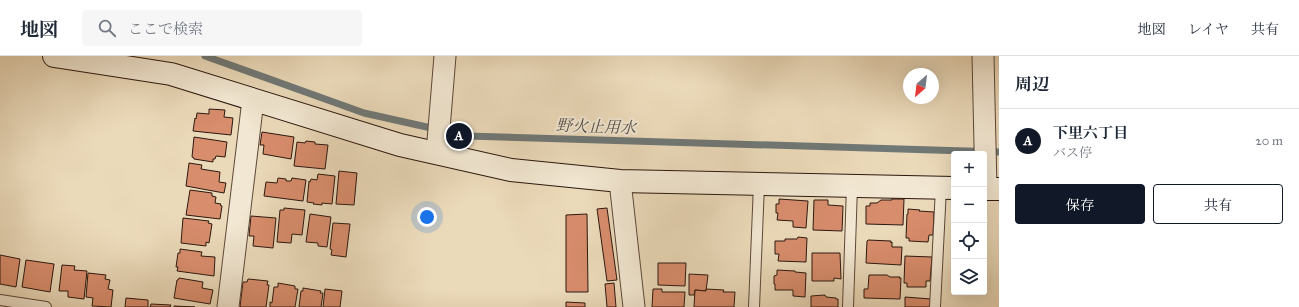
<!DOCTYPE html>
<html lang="ja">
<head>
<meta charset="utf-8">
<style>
	body { margin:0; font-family:"IM FELL Great Primer","Noto Serif JP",serif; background:#f6f6f7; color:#1f2937 }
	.controls { position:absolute; right:12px; bottom:12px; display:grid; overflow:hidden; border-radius:4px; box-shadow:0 4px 16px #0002 }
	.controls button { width:36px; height:36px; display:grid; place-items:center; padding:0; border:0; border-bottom:1px solid #e0e1e3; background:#fff; color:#1f2937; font:20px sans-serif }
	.compass { position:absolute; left:903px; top:12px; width:36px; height:36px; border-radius:50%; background:#fff; box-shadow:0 4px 16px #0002; rotate:208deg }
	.you { position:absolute; left:427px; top:161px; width:14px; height:14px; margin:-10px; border:3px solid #fff; border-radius:50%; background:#1a73e8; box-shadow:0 0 0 6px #1a73e833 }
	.badge { display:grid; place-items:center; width:26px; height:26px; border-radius:50%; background:#111827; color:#fff; font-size:13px; font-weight:700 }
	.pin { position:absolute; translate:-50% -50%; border:2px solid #fff; box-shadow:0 1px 4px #0006 }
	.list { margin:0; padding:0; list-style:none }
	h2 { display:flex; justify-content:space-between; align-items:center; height:52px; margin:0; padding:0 16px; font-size:17px }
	h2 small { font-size:13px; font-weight:400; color:#747a83 }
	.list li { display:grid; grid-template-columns:26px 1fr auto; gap:12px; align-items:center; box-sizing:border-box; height:64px; padding:0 16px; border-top:1px solid #e0e1e3 }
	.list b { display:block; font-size:15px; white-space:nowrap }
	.list p { margin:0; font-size:13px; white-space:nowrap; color:#747a83 }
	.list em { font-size:13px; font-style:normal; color:#747a83 }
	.actions { display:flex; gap:8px; padding:12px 16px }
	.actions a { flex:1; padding:9px 0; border:1px solid #111827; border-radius:4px; text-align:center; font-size:14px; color:#111827 }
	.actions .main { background:#111827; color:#fff }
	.icon { flex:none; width:22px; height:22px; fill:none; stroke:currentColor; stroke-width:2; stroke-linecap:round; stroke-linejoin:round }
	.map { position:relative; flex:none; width:999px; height:251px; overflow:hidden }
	header { display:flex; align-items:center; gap:24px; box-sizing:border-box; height:56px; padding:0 20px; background:#fff; border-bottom:1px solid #e0e1e3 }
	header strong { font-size:19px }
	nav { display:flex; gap:22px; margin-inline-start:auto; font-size:14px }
	.search { width:280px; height:36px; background:#f6f6f7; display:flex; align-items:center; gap:10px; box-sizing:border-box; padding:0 14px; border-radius:4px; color:#747a83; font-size:15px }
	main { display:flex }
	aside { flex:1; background:#fff }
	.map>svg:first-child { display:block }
</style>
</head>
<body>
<header>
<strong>地図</strong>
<div class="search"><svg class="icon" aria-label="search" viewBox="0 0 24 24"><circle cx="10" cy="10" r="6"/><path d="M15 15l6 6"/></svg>ここで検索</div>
<nav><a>地図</a><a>レイヤ</a><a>共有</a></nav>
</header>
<main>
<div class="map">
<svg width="999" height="251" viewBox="0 0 999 251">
	<rect width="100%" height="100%" fill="#ebdaba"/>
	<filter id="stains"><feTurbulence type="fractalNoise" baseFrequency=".005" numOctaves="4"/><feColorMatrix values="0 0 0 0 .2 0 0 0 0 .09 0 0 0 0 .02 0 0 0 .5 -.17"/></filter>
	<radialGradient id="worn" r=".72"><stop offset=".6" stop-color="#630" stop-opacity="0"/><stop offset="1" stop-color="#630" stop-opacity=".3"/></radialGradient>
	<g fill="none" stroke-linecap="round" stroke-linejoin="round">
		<polyline stroke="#707876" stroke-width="7" points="205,0 364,57 467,80 999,96"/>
	</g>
	<g fill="#d88d6d" stroke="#2c180f">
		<polygon points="209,53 225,54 224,61 233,62 231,79 193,75 195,62 196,63 197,57 209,58"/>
		<polygon points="262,76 294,81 291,103 263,98 264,89 260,89"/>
		<polygon points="194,81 227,86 225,101 216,100 215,103 213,103 213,106 194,103 194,102 192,101"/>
		<polygon points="306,85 315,86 315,88 328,89 325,113 294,110 297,86 305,87"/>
		<polygon points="189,107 202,109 201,113 220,116 219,126 226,127 224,137 186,130"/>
		<polygon points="339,115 357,117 354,149 336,148"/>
		<polygon points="318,118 335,120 332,148 322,147 322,149 313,148 314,147 307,146 309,125 310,126 311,123 317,124"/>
		<polygon points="278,122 286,123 286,125 291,125 292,122 306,124 303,145 264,140 266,126 277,127"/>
		<polygon points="190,134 212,137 212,140 216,141 215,147 221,148 220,149 222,150 220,163 186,159"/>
		<polygon points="779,143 808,145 806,172 793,171 793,165 777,164 778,157 776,157 776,148 779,148"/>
		<polygon points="892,143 904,143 903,169 866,168 866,150 870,150 870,147 877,147 881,144 892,144"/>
		<polygon points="814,144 828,144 828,149 843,150 842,175 813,174"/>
		<polygon points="284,152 305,154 302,179 292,178 291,187 277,186 280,154 284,154"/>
		<polygon points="607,152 617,224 607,225 597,153"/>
		<polygon points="908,153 920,154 919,155 934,156 933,179 929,179 928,186 909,185 909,182 906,182 907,158 908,158"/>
		<polygon points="310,158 331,161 327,191 318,190 318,187 306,186"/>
		<polygon points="587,158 588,236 566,236 566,159"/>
		<polygon points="251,160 276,162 273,192 253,190 254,180 249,180"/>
		<polygon points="183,162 209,165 208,167 212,168 209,187 206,186 206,190 181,187"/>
		<polygon points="333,167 350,168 346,201 331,199 332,194 330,193"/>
		<polygon points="798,181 807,182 806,206 778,205 779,198 775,198 775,185 785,185 785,183 797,183"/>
		<polygon points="868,184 891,185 891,187 892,186 892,191 902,191 901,209 866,207 867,185"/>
		<polygon points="180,193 202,196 201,200 215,201 214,220 177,215 178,211 176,211 178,197 180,197"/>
		<polygon points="812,197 840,197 841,223 834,222 834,225 812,225"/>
		<polygon points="0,199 20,203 16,231 0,228"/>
		<polygon points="905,200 932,201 930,225 926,225 926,231 907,231 907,227 904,227"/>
		<polygon points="26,204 54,208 50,236 22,231"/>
		<polygon points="658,207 686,207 685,230 658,229"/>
		<polygon points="62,209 75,210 74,214 87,215 84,243 68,241 68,235 59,235"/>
		<polygon points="777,214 795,215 795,216 806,217 805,241 793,240 793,234 775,234 775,228 774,228 774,220 777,219"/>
		<polygon points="88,217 106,219 105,223 110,224 108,233 113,234 111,251 92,250 93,242 86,241"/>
		<polygon points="689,218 708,219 706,235 695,234 694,239 689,239"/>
		<polygon points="869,219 887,219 890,221 900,221 899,222 901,222 900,243 864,242 864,233 868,233"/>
		<polygon points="179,222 203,226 202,232 213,234 210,248 174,242 177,224 178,224"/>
		<polygon points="248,223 268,225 267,229 269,229 266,251 240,251 243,226 247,226"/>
		<polygon points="278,227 295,230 295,233 298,233 295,251 270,251 270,246 272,247 274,231 278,231"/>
		<polygon points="614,227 616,251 607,251 605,228"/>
		<polygon points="303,232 321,235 320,237 323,237 321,251 299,251 301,235 303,235"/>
		<polygon points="325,233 342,235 340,251 323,251"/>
		<polygon points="653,233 662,233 662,236 685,236 684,251 652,251"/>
		<polygon points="706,233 724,234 723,236 735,236 734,251 694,251 695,234 706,235"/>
		<polygon points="825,239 826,241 836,242 836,243 838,243 838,251 811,251 811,240"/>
		<polygon points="905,241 931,243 931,251 905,251"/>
		<polygon points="126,242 148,244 148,251 125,251"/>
		<polygon points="566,246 585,247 585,251 566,251"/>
		<polygon points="151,248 171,249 170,251 150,251"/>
		<polygon points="174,250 195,251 174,251"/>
	</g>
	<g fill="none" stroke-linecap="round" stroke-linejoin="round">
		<defs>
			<g id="lane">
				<polyline points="0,244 46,251"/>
				<polyline points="754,251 759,128"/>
				<polyline points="848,251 852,130"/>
				<polyline points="935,251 941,132"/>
			</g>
			<g id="street">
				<polyline points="983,0 986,133"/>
				<polyline points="437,97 445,0"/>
				<polyline points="620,125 634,251"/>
				<polyline points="228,251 253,44"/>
			</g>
			<g id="secondary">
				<polyline points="54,0 171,18 400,89 511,114 620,125 954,132"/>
				<polyline points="984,133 999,133"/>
			</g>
		</defs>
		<use href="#lane" stroke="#5c483a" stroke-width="12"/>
		<use href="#street" stroke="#5c483a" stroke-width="23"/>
		<use href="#secondary" stroke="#2c180f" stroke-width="24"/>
		<use href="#lane" stroke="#f2e7d2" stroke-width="10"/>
		<use href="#street" stroke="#f2e7d2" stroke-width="21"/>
		<use href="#secondary" stroke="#f2e7d2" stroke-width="22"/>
	</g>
	<g text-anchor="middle" stroke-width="4" stroke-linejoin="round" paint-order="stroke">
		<g font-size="16" font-style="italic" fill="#54504b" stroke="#f2e7d2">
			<text transform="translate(596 70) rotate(2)" y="6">野火止用水</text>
		</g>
	</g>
	<rect width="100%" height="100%" filter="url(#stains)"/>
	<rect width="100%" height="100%" fill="url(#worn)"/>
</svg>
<div class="controls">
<button>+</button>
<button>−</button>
<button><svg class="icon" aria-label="locate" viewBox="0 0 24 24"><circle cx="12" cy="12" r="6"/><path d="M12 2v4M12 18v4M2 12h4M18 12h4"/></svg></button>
<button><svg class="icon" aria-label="layers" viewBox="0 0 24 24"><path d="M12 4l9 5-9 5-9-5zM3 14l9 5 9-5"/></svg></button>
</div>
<svg class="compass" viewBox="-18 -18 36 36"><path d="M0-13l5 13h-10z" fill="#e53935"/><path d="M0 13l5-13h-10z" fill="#747a83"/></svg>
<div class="you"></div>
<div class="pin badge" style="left:459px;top:80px">A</div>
</div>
<aside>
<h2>周辺<small></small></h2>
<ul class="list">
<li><span class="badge">A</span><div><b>下里六丁目</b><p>バス停</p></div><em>20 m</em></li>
</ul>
<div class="actions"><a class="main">保存</a><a>共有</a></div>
</aside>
</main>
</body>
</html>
